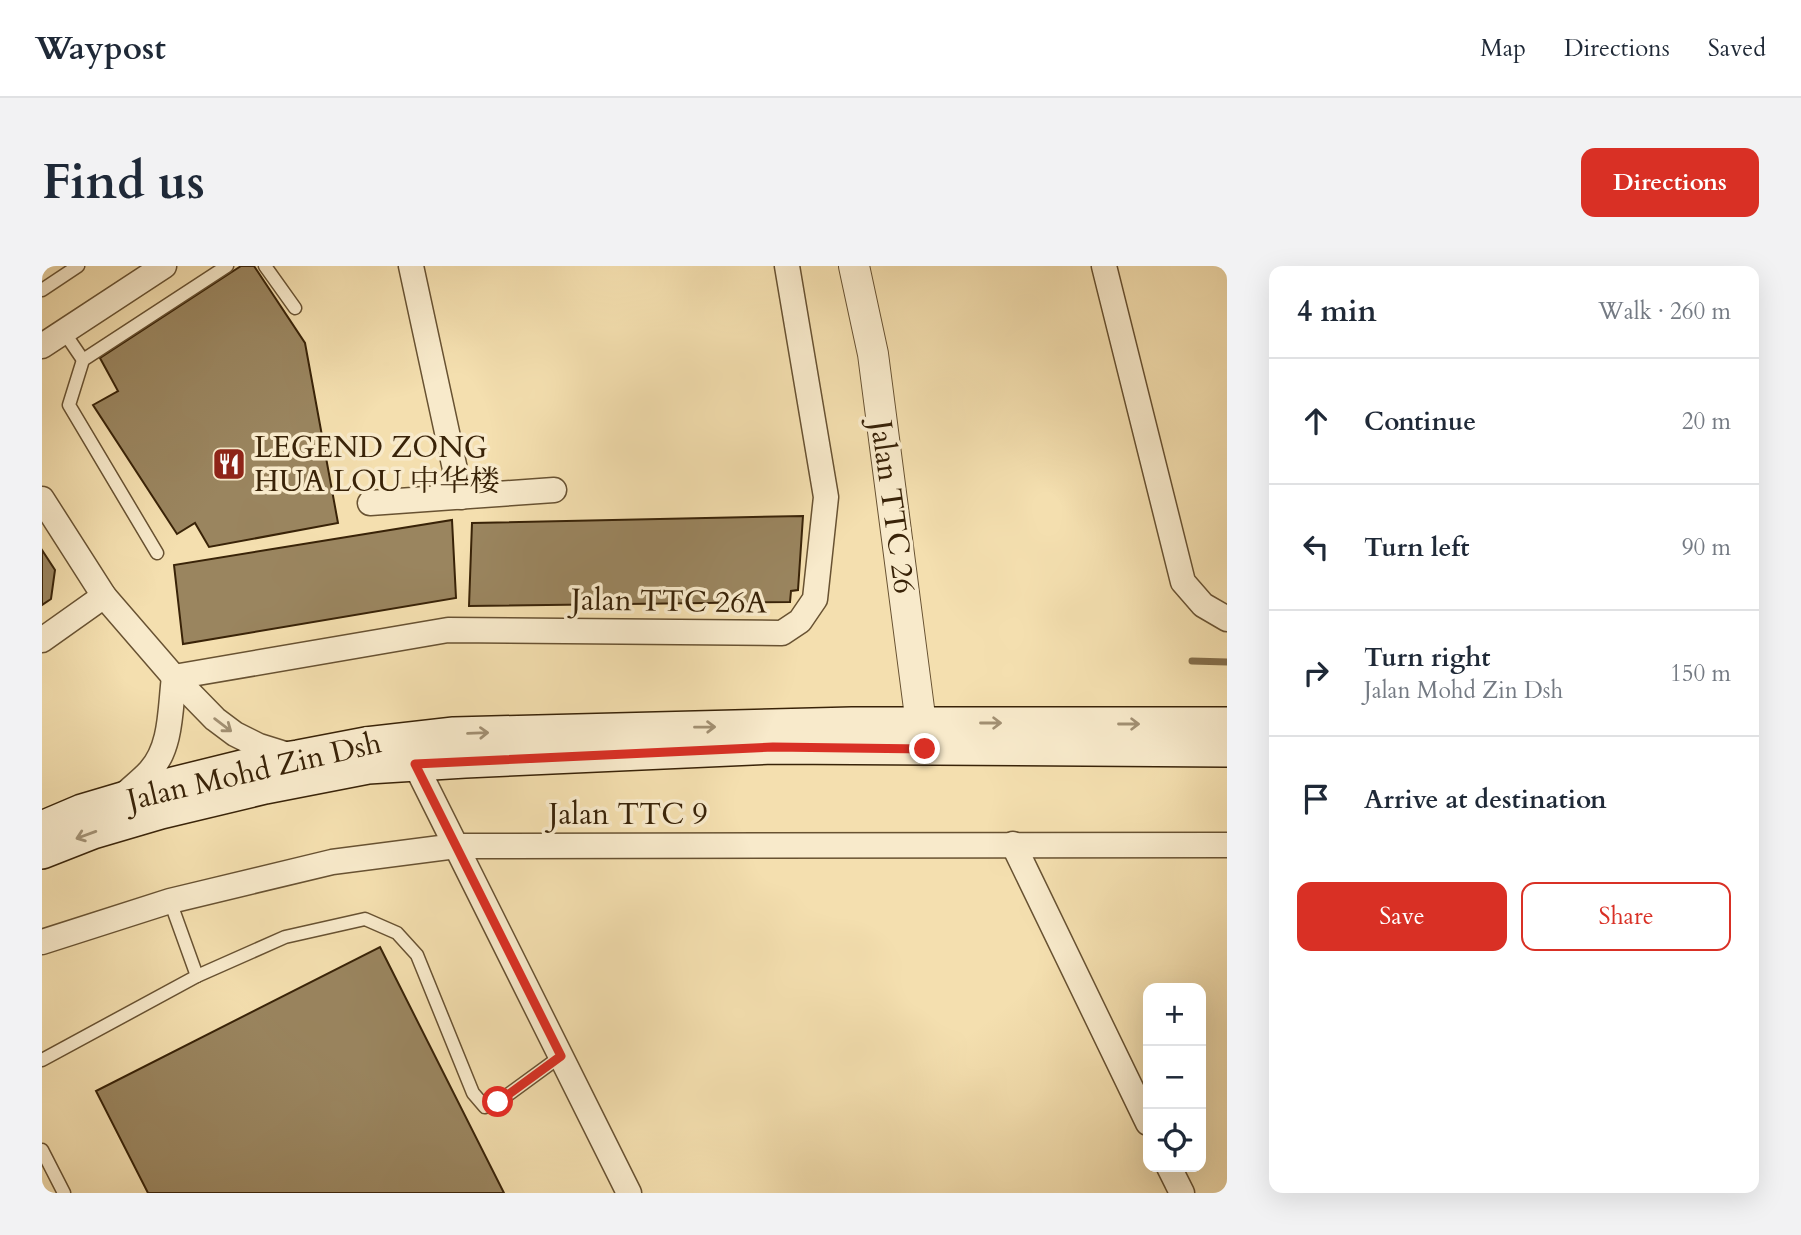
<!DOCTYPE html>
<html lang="en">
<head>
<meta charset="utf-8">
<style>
	body { margin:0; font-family:Cardo,"Noto Serif SC",serif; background:#f2f2f3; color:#1f2937 }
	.controls { position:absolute; right:21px; bottom:21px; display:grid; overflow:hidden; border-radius:14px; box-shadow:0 7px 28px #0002 }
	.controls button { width:63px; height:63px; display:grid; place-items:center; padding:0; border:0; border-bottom:2px solid #e0e1e3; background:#fff; color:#1f2937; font:35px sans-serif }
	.stop { position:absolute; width:21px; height:21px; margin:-16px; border:5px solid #d93025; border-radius:50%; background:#fff }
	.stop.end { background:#d93025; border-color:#fff; box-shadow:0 2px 7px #0008 }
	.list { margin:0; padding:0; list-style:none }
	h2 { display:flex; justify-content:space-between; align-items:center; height:91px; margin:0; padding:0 28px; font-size:30px }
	h2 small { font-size:23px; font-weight:400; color:#747a83 }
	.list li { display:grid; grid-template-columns:46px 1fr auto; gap:21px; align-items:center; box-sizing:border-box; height:126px; padding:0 28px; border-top:2px solid #e0e1e3 }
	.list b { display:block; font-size:26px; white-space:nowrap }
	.list p { margin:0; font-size:23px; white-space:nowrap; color:#747a83 }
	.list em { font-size:23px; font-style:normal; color:#747a83 }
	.actions { display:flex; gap:14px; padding:21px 28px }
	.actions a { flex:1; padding:16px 0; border:2px solid #d93025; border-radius:14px; text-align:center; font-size:24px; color:#d93025 }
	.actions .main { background:#d93025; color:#fff }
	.icon { flex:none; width:38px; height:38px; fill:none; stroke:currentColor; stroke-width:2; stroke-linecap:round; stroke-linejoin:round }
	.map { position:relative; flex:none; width:1185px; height:927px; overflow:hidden; border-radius:14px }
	header { display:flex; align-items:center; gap:42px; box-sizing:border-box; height:98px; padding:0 35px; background:#fff; border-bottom:2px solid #e0e1e3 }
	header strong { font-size:33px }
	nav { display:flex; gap:38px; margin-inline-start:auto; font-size:24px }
	.intro { display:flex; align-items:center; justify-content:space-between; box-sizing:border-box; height:168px; padding:0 42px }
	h1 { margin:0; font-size:49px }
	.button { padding:18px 32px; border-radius:14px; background:#d93025; color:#fff; font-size:24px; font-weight:700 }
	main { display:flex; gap:42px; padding:0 42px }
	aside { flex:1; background:#fff; border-radius:14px; box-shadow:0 7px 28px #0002 }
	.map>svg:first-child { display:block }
</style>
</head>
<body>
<header>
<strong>Waypost</strong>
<nav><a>Map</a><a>Directions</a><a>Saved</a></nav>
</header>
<div class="intro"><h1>Find us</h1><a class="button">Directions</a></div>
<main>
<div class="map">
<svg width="1185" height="927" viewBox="0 0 1185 927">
	<rect width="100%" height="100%" fill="#f4dfaf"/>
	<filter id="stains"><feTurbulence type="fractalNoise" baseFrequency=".00286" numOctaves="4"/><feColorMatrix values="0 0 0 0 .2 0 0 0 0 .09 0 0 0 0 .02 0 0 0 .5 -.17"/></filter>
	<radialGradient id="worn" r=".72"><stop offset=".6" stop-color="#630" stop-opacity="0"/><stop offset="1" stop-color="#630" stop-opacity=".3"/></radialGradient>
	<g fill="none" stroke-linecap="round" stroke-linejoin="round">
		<polyline stroke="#836d4a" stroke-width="7" points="1150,395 1185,396"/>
	</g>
	<g fill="#9a855f" stroke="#392308" stroke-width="2">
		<polygon points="199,0 212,0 263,77 296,257 167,281 153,257 135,268 51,139 76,125 58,92"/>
		<polygon points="761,250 756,324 749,325 748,336 427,340 430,257"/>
		<polygon points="410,254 414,332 141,378 132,299"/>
		<polygon points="0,284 13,304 9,333 0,339"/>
		<polygon points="338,681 462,927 106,927 54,825"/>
	</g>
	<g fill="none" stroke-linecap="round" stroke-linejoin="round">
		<defs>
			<g id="service">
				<polyline points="223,0 253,42"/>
				<polyline points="0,24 36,0"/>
				<polyline points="22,66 41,94"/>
				<polyline points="115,287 27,139 41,94 185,0"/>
				<polyline points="155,710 243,671 323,653 355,667 375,689 431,827 443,841 456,836 519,790"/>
				<polyline points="0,794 155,710 128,635"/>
				<polyline points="0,884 22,927"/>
			</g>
			<g id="minor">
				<polyline points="369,0 419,231"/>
				<polyline points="1062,0 1141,316 1161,339 1185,353"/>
				<polyline points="0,80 122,0"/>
				<polyline points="0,233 62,330 132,411 173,453 193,468 217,480 249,490"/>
				<polyline points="328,237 512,224"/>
				<polyline points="0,374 62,330"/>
				<polyline points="132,411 406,364 740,367 758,355 773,333 784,231 745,0"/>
				<polyline points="371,485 373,498 587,927"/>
				<path d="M80,531C89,522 100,514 108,505C130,481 128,442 132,411"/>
				<polyline points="971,578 1106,857"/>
				<polyline points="0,676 128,635 290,596 414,580 1185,579"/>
				<polyline points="1127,901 1140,927"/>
			</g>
			<polyline id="tertiary" points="812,0 831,88 882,481"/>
			<g id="secondary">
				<polyline points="0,562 40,545 131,518 216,497 256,491 324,478 412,468 810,458 1185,458"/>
				<polyline points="0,586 51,566 119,546 223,521 326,501 423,495 731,481 1185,484"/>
			</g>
		</defs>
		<use href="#service" stroke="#685232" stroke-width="15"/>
		<use href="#minor" stroke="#685232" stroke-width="27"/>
		<use href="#tertiary" stroke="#685232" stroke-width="32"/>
		<use href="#secondary" stroke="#392308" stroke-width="36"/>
		<use href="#service" stroke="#f8eacb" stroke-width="12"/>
		<use href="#minor" stroke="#f8eacb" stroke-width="24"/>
		<use href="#tertiary" stroke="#f8eacb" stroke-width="30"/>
		<use href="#secondary" stroke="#f8eacb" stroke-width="33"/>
	</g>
	<defs><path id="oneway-shaft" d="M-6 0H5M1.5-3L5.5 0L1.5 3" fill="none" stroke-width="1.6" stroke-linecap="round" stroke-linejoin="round" transform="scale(1.75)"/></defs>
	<g stroke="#a29073">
		<use href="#oneway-shaft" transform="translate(949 457)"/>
		<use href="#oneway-shaft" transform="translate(1087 458)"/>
		<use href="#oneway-shaft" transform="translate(181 459) rotate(37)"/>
		<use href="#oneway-shaft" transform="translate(663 461) rotate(-1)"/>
		<use href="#oneway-shaft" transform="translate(436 467) rotate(-2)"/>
		<use href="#oneway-shaft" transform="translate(44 569) rotate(160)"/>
	</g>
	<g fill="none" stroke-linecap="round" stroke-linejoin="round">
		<polyline stroke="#d93025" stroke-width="9" points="456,836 519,790 373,498 731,481 883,483"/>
	</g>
	<defs>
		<symbol id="restaurant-square" viewBox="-11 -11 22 22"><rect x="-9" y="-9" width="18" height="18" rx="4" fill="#8f2418" stroke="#f8eacb"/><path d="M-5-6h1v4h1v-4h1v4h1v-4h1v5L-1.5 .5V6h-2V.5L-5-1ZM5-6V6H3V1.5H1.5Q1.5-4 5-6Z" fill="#fff"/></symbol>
	</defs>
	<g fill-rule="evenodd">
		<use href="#restaurant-square" x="168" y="179" width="38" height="38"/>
	</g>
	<g text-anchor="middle" stroke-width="7" stroke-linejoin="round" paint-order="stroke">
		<g font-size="30" fill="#392308" stroke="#f8eacb" text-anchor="start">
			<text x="212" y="191">LEGEND ZONG<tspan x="212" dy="34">HUA LOU 中华楼</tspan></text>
		</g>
		<g font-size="30" fill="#392308" stroke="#f8eacb">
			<text transform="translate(851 241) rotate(82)" y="10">Jalan TTC 26</text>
			<text transform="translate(627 335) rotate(1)" y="10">Jalan TTC 26A</text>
			<text transform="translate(212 505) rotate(-13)" y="10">Jalan Mohd Zin Dsh</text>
			<text x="586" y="558">Jalan TTC 9</text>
		</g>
	</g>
	<rect width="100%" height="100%" filter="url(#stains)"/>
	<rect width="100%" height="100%" fill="url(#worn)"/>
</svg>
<div class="controls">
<button>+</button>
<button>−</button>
<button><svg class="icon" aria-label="locate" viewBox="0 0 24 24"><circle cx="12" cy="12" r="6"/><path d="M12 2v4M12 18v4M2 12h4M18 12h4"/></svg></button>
</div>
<div class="stop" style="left:456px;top:836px"></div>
<div class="stop end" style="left:883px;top:483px"></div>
</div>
<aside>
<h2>4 min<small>Walk · 260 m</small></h2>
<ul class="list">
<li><svg class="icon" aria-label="ahead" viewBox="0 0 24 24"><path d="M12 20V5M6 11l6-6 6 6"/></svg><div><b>Continue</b></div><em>20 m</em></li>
<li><svg class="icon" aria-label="left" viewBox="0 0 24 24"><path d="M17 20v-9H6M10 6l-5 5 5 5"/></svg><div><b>Turn left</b></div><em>90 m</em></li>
<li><svg class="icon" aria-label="right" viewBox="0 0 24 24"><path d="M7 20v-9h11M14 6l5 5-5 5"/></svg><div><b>Turn right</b><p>Jalan Mohd Zin Dsh</p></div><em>150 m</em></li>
<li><svg class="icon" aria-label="arrive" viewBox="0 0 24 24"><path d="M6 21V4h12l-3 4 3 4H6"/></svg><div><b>Arrive at destination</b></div></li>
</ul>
<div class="actions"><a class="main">Save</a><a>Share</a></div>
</aside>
</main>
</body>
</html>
